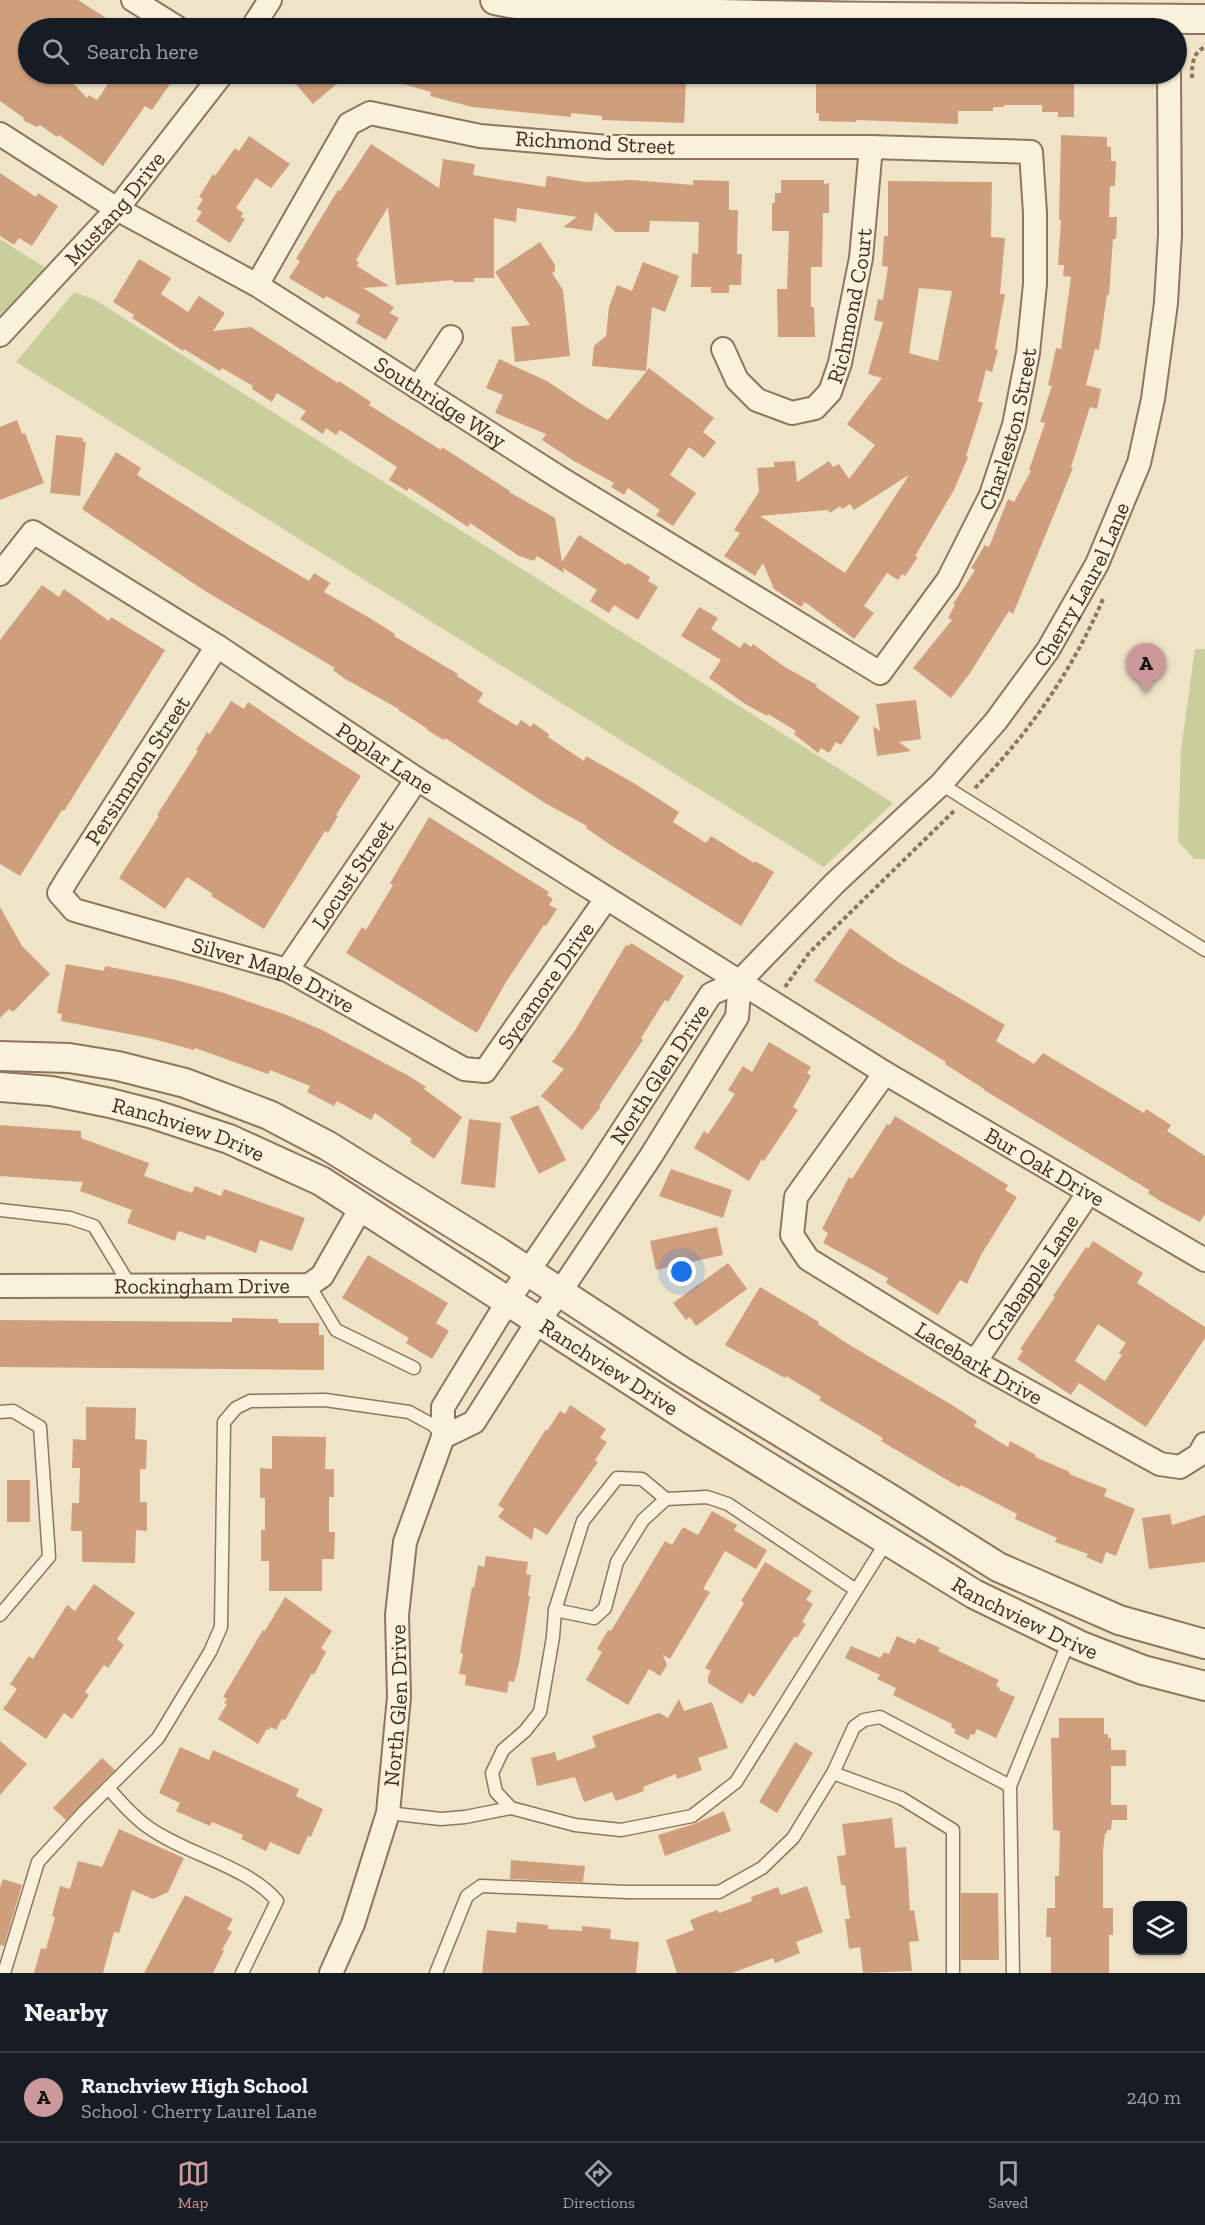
<!DOCTYPE html>
<html lang="en">
<head>
<meta charset="utf-8">
<style>
	body { margin:0; font-family:"Zilla Slab",serif; background:#242831; color:#f1f3f6 }
	.controls { position:absolute; right:18px; bottom:18px; display:grid; overflow:hidden; border-radius:9px; box-shadow:0 2px 4px #0004 }
	.controls button { width:54px; height:54px; display:grid; place-items:center; padding:0; border:0; border-bottom:2px solid #363941; background:#171b24; color:#f1f3f6; font:30px sans-serif }
	.you { position:absolute; left:682px; top:1272px; width:21px; height:21px; margin:-15px; border:4px solid #fff; border-radius:50%; background:#1a73e8; box-shadow:0 0 0 9px #1a73e833 }
	.badge { display:grid; place-items:center; width:39px; height:39px; border-radius:50%; background:#cc999b; color:#111; font-size:20px; font-weight:700 }
	.pin { position:absolute; translate:-50% -50px; filter:drop-shadow(0 2px 3px #0008) }
	.pin::after { content:''; position:absolute; top:32px; width:21px; height:18px; background:inherit; clip-path:polygon(0 0,100% 0,50% 100%) }
	.list { margin:0; padding:0; list-style:none }
	h2 { display:flex; justify-content:space-between; align-items:center; height:78px; margin:0; padding:0 24px; font-size:26px }
	h2 small { font-size:20px; font-weight:400; color:#9ea1a6 }
	.list li { display:grid; grid-template-columns:39px 1fr auto; gap:18px; align-items:center; box-sizing:border-box; height:90px; padding:0 24px; border-top:2px solid #363941 }
	.list b { display:block; font-size:22px; white-space:nowrap }
	.list p { margin:0; font-size:20px; white-space:nowrap; color:#9ea1a6 }
	.list em { font-size:20px; font-style:normal; color:#9ea1a6 }
	.icon { flex:none; width:33px; height:33px; fill:none; stroke:currentColor; stroke-width:2; stroke-linecap:round; stroke-linejoin:round }
	.map { position:relative; flex:none; width:1205px; height:1973px; overflow:hidden }
	.search { position:absolute; background:#171b24; box-shadow:0 2px 4px #0004; left:18px; right:18px; top:18px; height:66px; display:flex; align-items:center; gap:15px; box-sizing:border-box; padding:0 21px; border-radius:33px; color:#9ea1a6; font-size:22px }
	.sheet { height:168px; background:#171b24 }
	nav { display:flex; justify-content:space-around; align-items:center; box-sizing:border-box; height:84px; border-top:2px solid #363941; background:#171b24; font-size:16px; color:#9ea1a6 }
	nav a { display:grid; justify-items:center; gap:3px }
	nav .on { color:#cc999b }
	.map>svg:first-child { display:block }
</style>
</head>
<body>
<div class="map">
<svg width="1205" height="1973" viewBox="0 0 1205 1973">
	<rect width="100%" height="100%" fill="#f0e4c8"/>
	<g fill="#c9cf9b">
		<polygon points="0,239 46,268 0,320"/>
		<polygon points="74,292 95,300 893,803 824,867 16,362"/>
		<polygon points="1195,649 1205,649 1205,859 1194,859 1178,841 1181,750"/>
	</g>
	<g fill="#cf9f7d" fill-rule="evenodd">
		<polygon points="0,0 78,0 122,28 28,28 28,74 55,74 76,86 87,98 89,95 97,100 115,74 177,74 152,110 145,106 103,166 59,135 57,137 40,125 37,127 23,120 24,118 0,101"/>
		<polygon points="287,74 348,74 313,104"/>
		<polygon points="387,74 539,74 579,77 579,74 661,74 661,75 670,76 670,82 686,82 684,123 602,120 602,116 571,113 571,117 472,107 430,96 431,92 386,79"/>
		<polygon points="816,74 920,74 920,79 952,79 953,74 1074,74 1074,117 1058,117 1058,112 1042,112 1042,105 1004,105 1004,107 993,107 993,111 958,111 958,124 856,120 856,122 819,121 819,113 816,113"/>
		<polygon points="1061,135 1107,137 1107,147 1111,147 1111,161 1116,161 1115,186 1110,186 1109,217 1117,217 1116,239 1113,239 1109,295 1107,295 1099,350 1095,349 1086,385 1101,389 1097,409 1090,407 1071,467 1073,468 1013,614 1009,611 970,673 951,698 913,668 952,620 948,618 955,605 953,604 975,570 971,568 985,545 989,547 1008,499 1014,502 1031,471 1029,470 1045,423 1040,422 1052,386 1048,385 1056,348 1061,349 1071,277 1063,276 1064,265 1058,265 1061,220 1059,220"/>
		<polygon points="249,136 290,164 271,188 256,178 236,208 243,213 241,217 245,219 230,243 196,221 202,212 197,209 203,199 199,197 213,174 215,176 235,148 239,151"/>
		<polygon points="371,144 439,188 443,159 475,164 473,175 545,187 547,176 585,182 632,180 693,185 693,180 729,181 729,210 738,210 737,254 742,254 741,285 729,285 729,293 711,293 711,287 691,287 692,253 698,254 699,222 650,221 649,232 615,232 595,212 592,231 563,227 577,217 517,208 516,222 494,218 494,278 474,278 474,282 453,282 453,280 396,285 388,207 356,260 359,262 357,266 389,286 363,288 394,307 390,313 399,318 386,340 356,323 360,315 326,296 324,299 289,278 300,261 296,259 338,190 340,191"/>
		<polygon points="0,173 36,197 38,193 58,206 32,246 19,238 14,245 0,236"/>
		<polygon points="781,180 824,180 824,184 829,183 829,213 823,213 822,267 811,267 811,307 814,307 815,337 778,337 777,289 787,289 789,231 772,231 772,203 775,203 775,193 781,193"/>
		<path d="M888,181L992,182L991,237L1005,238L1000,294H1005L995,349L998,350L992,372L986,370L978,401L983,403L966,456L968,457L954,490L915,556L918,557L905,576L902,574L898,580L887,573L864,606L874,613L854,639L805,602L801,607L774,589L763,563L755,576L724,556L740,533L734,530L759,492L757,468L774,467V462L795,461L797,482L829,461L833,467L839,464L849,479L875,445L847,424L882,378L868,374L883,322L874,320L878,299L883,300L888,267L882,266L884,236H888ZM919,288L952,291L938,361L909,353ZM909,475L845,573L760,516L828,510L830,513L840,506L842,509L850,504L854,510Z"/>
		<polygon points="540,242 555,265 555,271 552,273 563,290 570,356 515,362 511,327 530,325 495,272"/>
		<polygon points="139,259 171,278 161,294 188,312 199,296 225,313 213,331 251,327 338,383 339,381 371,402 369,405 441,450 442,447 510,491 509,492 555,518 562,562 579,535 626,565 628,563 650,577 648,581 658,587 638,620 614,605 609,613 590,601 597,590 563,568 564,573 537,556 534,561 519,556 470,523 468,527 409,488 407,491 389,480 397,467 340,430 336,435 326,428 323,434 300,419 306,411 277,393 272,402 252,389 253,386 222,368 220,371 184,349 183,351 132,318 134,315 113,302"/>
		<polygon points="643,262 679,276 665,312 652,307 646,371 592,366 594,346 606,336 609,307 617,285 632,291"/>
		<polygon points="499,359 547,381 581,404 608,420 649,368 714,418 703,432 716,442 704,458 689,447 670,475 696,493 673,526 656,515 660,510 628,488 624,495 611,487 614,483 574,461 542,440 546,434 495,413 503,395 486,388"/>
		<polygon points="17,420 22,434 25,433 44,483 0,500 0,427"/>
		<polygon points="56,435 83,438 83,442 86,442 80,496 50,493"/>
		<polygon points="116,452 141,468 137,475 244,542 309,581 314,573 330,583 324,592 368,617 395,634 394,636 458,674 457,676 483,693 478,702 517,726 521,720 531,727 533,723 549,734 548,737 584,761 586,756 632,782 679,812 673,822 706,843 711,836 754,863 755,861 774,872 741,926 612,846 586,828 587,826 545,803 445,738 444,740 427,730 428,729 398,710 399,709 345,679 333,670 335,668 205,591 82,509"/>
		<polygon points="42,585 59,597 64,589 109,621 111,617 165,650 64,811 62,810 20,876 0,864 0,640"/>
		<polygon points="699,607 718,618 711,629 740,648 744,642 751,647 753,644 785,667 817,685 816,687 860,717 841,745 836,742 829,753 821,748 818,753 794,734 796,731 768,714 767,716 745,704 709,678 721,660 681,636"/>
		<polygon points="916,700 921,739 899,742 911,751 877,756 873,726 880,731 876,704"/>
		<polygon points="231,701 244,709 248,702 304,740 361,776 336,815 338,816 328,833 325,831 264,929 211,896 213,894 187,877 165,909 119,878 159,816 157,815 198,751 196,750 207,732 210,734"/>
		<polygon points="429,817 549,892 547,895 553,899 549,905 557,909 546,926 544,925 506,982 477,1033 346,953 362,927 366,930 393,885 390,883"/>
		<polygon points="0,907 22,946 50,974 13,1012 9,1009 0,1018"/>
		<polygon points="850,928 895,960 1005,1025 996,1041 1034,1064 1043,1053 1144,1113 1146,1109 1171,1125 1167,1131 1205,1156 1205,1214 1200,1222 1160,1201 1148,1193 1149,1190 984,1090 984,1089 945,1064 946,1062 814,981"/>
		<polygon points="631,943 684,976 668,1002 665,1000 641,1038 643,1040 599,1106 601,1107 582,1130 541,1096 564,1069 552,1062 574,1032 626,945 629,946"/>
		<polygon points="66,964 104,971 105,966 176,980 224,993 287,1015 320,1029 409,1076 426,1087 424,1089 462,1117 434,1159 410,1142 412,1139 375,1113 371,1120 337,1101 334,1106 307,1092 310,1086 270,1070 268,1074 195,1048 194,1050 149,1038 61,1021 62,1014 57,1013"/>
		<polygon points="769,1042 811,1067 807,1073 811,1076 793,1107 798,1110 764,1161 762,1159 749,1181 694,1148 704,1131 708,1134 735,1094 728,1090 743,1066 752,1072"/>
		<polygon points="538,1105 566,1160 539,1174 510,1117"/>
		<polygon points="895,1116 1008,1185 1005,1190 1017,1197 981,1255 967,1284 960,1280 938,1315 886,1283 888,1278 823,1243 828,1233 822,1229 849,1177 852,1179 887,1124 890,1125"/>
		<polygon points="469,1119 501,1123 495,1188 461,1184"/>
		<polygon points="0,1125 81,1131 81,1138 149,1163 144,1176 192,1193 195,1186 221,1196 224,1189 305,1218 292,1251 260,1240 256,1253 207,1235 205,1240 178,1231 175,1241 127,1223 132,1210 80,1191 83,1182 0,1176"/>
		<polygon points="671,1169 732,1190 723,1218 659,1196"/>
		<polygon points="717,1227 723,1255 656,1270 650,1241"/>
		<path d="M1093,1241L1143,1273L1137,1283L1205,1327V1338L1146,1427L1079,1383L1071,1395L1017,1359L1023,1351L1020,1349L1055,1297L1053,1296L1086,1247L1088,1249ZM1098,1324L1126,1343L1119,1353L1122,1355L1105,1381L1075,1361Z"/>
		<polygon points="368,1255 448,1303 436,1323 449,1331 432,1359 406,1343 409,1338 342,1298"/>
		<polygon points="728,1263 747,1289 696,1326 690,1317 686,1320 673,1303"/>
		<polygon points="760,1287 819,1322 818,1324 848,1344 952,1405 977,1421 974,1426 1008,1447 1010,1441 1036,1455 1035,1457 1070,1472 1069,1474 1107,1489 1104,1496 1135,1509 1116,1556 1106,1552 1102,1564 1086,1557 1088,1554 1055,1542 1057,1538 1015,1519 1017,1514 961,1485 959,1487 881,1441 883,1438 819,1400 821,1397 786,1376 785,1378 725,1345"/>
		<polygon points="232,1318 278,1319 278,1323 319,1323 319,1335 324,1335 324,1370 0,1367 0,1320 232,1322"/>
		<polygon points="570,1405 606,1429 600,1438 607,1442 595,1460 598,1462 547,1535 534,1527 532,1540 498,1517 504,1509 498,1505 546,1429 547,1431 560,1411 565,1414"/>
		<polygon points="86,1407 136,1408 135,1439 147,1440 146,1469 140,1469 140,1502 147,1502 147,1531 136,1530 135,1563 82,1562 82,1531 71,1531 72,1503 79,1503 80,1468 72,1468 73,1439 86,1440"/>
		<polygon points="272,1436 326,1437 325,1469 334,1469 334,1497 329,1497 329,1532 335,1532 334,1559 322,1559 322,1591 269,1591 269,1561 261,1561 261,1530 265,1530 265,1498 260,1498 260,1468 272,1469"/>
		<rect x="7" y="1480" width="23" height="42"/>
		<polygon points="712,1511 737,1525 734,1530 767,1550 756,1569 725,1551 703,1589 710,1592 670,1659 663,1655 667,1665 660,1676 649,1669 628,1705 586,1680 602,1652 597,1649 608,1630 611,1631 665,1541 672,1545 683,1527 698,1535"/>
		<polygon points="1170,1514 1172,1525 1205,1515 1205,1562 1149,1569 1142,1518"/>
		<polygon points="486,1556 528,1562 526,1574 531,1575 528,1596 530,1596 519,1663 514,1682 509,1681 507,1693 465,1685 466,1675 459,1674 463,1654 460,1653 472,1587 474,1588 478,1565 484,1567"/>
		<polygon points="765,1562 812,1591 806,1600 813,1604 802,1622 806,1624 797,1638 795,1636 754,1697 749,1693 742,1704 708,1683 708,1676 711,1671 705,1668 744,1603 741,1601"/>
		<polygon points="94,1584 135,1613 117,1639 124,1645 108,1668 104,1665 85,1692 89,1695 72,1719 64,1713 46,1739 3,1709 17,1689 10,1684 29,1656 33,1659 67,1605 75,1611"/>
		<polygon points="285,1597 332,1631 321,1648 326,1652 314,1675 312,1673 285,1720 282,1719 276,1730 271,1727 269,1730 267,1729 258,1744 218,1719 227,1704 224,1703 227,1699 223,1697 263,1630 265,1631"/>
		<polygon points="897,1636 915,1644 918,1638 940,1648 938,1651 999,1680 996,1686 1000,1688 999,1690 1015,1697 996,1738 977,1729 974,1735 971,1734 968,1740 954,1733 956,1730 951,1727 952,1724 893,1695 896,1688 877,1679 880,1675 845,1658 851,1646 880,1658 884,1652 889,1654"/>
		<polygon points="679,1699 684,1711 712,1702 728,1748 698,1758 702,1770 677,1779 676,1774 643,1787 644,1791 616,1801 612,1792 584,1802 575,1777 537,1786 531,1758 555,1752 557,1761 596,1747 592,1736 659,1713 668,1718"/>
		<polygon points="1059,1718 1104,1718 1104,1734 1108,1734 1108,1738 1111,1738 1111,1750 1126,1750 1126,1766 1111,1766 1111,1805 1127,1805 1127,1820 1112,1820 1111,1830 1107,1830 1107,1833 1105,1833 1103,1851 1103,1908 1113,1908 1113,1935 1109,1935 1109,1973 1051,1973 1051,1937 1046,1937 1047,1908 1055,1908 1055,1876 1059,1876 1060,1831 1053,1830 1051,1738 1059,1738"/>
		<polygon points="0,1741 27,1764 0,1795"/>
		<polygon points="795,1742 813,1753 777,1813 759,1802"/>
		<polygon points="180,1747 209,1760 213,1750 299,1789 296,1796 323,1809 311,1837 308,1836 299,1855 270,1842 266,1851 241,1839 243,1835 212,1822 210,1826 176,1811 180,1803 159,1793"/>
		<polygon points="102,1758 115,1770 66,1820 53,1808"/>
		<polygon points="724,1811 731,1831 665,1856 658,1835 694,1824"/>
		<polygon points="892,1818 895,1848 906,1847 910,1911 914,1910 919,1941 909,1942 912,1971 863,1973 860,1947 849,1949 845,1919 850,1919 845,1885 841,1885 837,1856 846,1855 842,1824"/>
		<polygon points="119,1829 184,1858 168,1892 153,1899 132,1890 119,1933 114,1932 103,1973 34,1973 41,1948 46,1949 55,1917 52,1916 60,1886 70,1889 78,1861 102,1867"/>
		<polygon points="511,1860 585,1866 583,1882 510,1879"/>
		<polygon points="3,1879 22,1885 4,1946 0,1945 0,1888"/>
		<polygon points="807,1886 823,1932 796,1942 800,1953 775,1963 773,1958 732,1973 677,1973 666,1940 694,1930 690,1920 717,1910 719,1913 752,1901 751,1897 778,1887 781,1895"/>
		<polygon points="961,1893 998,1893 999,1960 961,1960"/>
		<polygon points="185,1895 233,1919 227,1929 232,1932 222,1950 224,1951 213,1973 144,1973"/>
		<polygon points="517,1922 548,1925 548,1929 582,1931 582,1926 611,1929 610,1939 639,1942 636,1973 482,1973 487,1930 516,1933"/>
	</g>
	<g fill="none" stroke-linecap="round" stroke-linejoin="round">
		<defs>
			<g id="service">
				<polyline points="941,784 1205,950"/>
				<polyline points="0,1210 70,1218 94,1226 131,1287"/>
				<polyline points="309,1285 336,1330 414,1368"/>
				<polyline points="0,1412 13,1411 40,1427 49,1557 0,1615"/>
				<polyline points="555,1610 594,1618 605,1608 617,1562 643,1520 666,1499 707,1497 728,1504 856,1590"/>
				<polyline points="833,1773 901,1798 953,1830 953,1973"/>
				<path d="M108,1788C120,1801 133,1817 148,1827C185,1854 248,1866 277,1901L242,1973"/>
				<polyline points="511,1808 496,1792 492,1773 503,1750 525,1731 540,1712 553,1637 555,1610 583,1521 617,1478 642,1479 666,1499"/>
				<polyline points="388,1813 441,1819 465,1817 511,1808 575,1825 621,1830 692,1816 736,1782 887,1541"/>
				<polyline points="4,1973 38,1862 82,1814 158,1738 210,1652 221,1627 224,1422 236,1408 250,1401 325,1400 409,1412 433,1425 443,1436"/>
				<polyline points="436,1973 467,1896 481,1886 627,1892 719,1892 762,1868 793,1838 833,1773 854,1727 864,1720 880,1717 1010,1786"/>
				<polyline points="1013,1973 1010,1786 1069,1641"/>
			</g>
			<g id="minor">
				<polyline points="133,0 178,28"/>
				<polyline points="252,28 270,0"/>
				<path id="s1" d="M0,134L117,209L257,285L560,478L880,673L948,580L991,495L1014,425L1028,353L1035,284V213L1031,152L871,147H608L480,136L370,113L349,124L257,285"/>
				<path id="s2" d="M0,335L117,209L222,74"/>
				<path id="s3" d="M723,349L737,380L757,400L792,413L815,408L830,392L840,363L861,258L871,147"/>
				<polyline points="418,388 451,337"/>
				<path id="s4" d="M0,574L33,532L217,646L417,779L885,1073L1205,1260"/>
				<path id="s5" d="M217,646L68,878L59,893L74,910L287,970L464,1069L485,1071L606,899"/>
				<path id="s6" d="M287,970L417,779"/>
				<path id="s7" d="M885,1073L796,1197L792,1235L808,1259L975,1362L1160,1464L1180,1467L1199,1455L1205,1444"/>
				<path id="s8" d="M0,1286L309,1285L322,1276L362,1206"/>
				<path id="s9" d="M975,1362L1089,1192"/>
				<polyline points="443,1437 474,1422 538,1321 560,1292 651,1156 737,1017 740,981"/>
				<path id="s10" d="M331,1973L353,1924L388,1813L399,1697L397,1615L405,1542L443,1437V1407L508,1301L595,1173L711,994L740,981L835,883L941,784L996,721L1048,650L1097,564L1139,463L1153,399L1166,303L1170,235L1169,74"/>
			</g>
			<g id="tertiary">
				<path d="M495,0C568,16 646,12 720,14C882,19 1044,17 1205,19"/>
				<polyline points="0,1056 69,1058 118,1066 185,1083 269,1115 328,1146 497,1251 679,1370 887,1497 998,1567 1119,1620 1205,1644"/>
				<path id="s11" d="M0,1087L51,1091L110,1103L153,1114L229,1139L321,1181L692,1420L974,1594L1081,1646L1143,1670L1205,1686"/>
			</g>
		</defs>
		<use href="#service" stroke="#8d765c" stroke-width="15"/>
		<use href="#minor" stroke="#8d765c" stroke-width="26"/>
		<use href="#tertiary" stroke="#8d765c" stroke-width="32"/>
		<g stroke="#8d765c" stroke-width="4" stroke-dasharray="4.5 3" stroke-linecap="butt">
			<path d="M1192,78C1192,65 1192,53 1205,47"/>
			<path d="M975,788C1029,734 1073,669 1103,599"/>
			<polyline points="785,987 809,953 956,809"/>
		</g>
		<use href="#service" stroke="#faf1dc" stroke-width="12"/>
		<use href="#minor" stroke="#faf1dc" stroke-width="22"/>
		<use href="#tertiary" stroke="#faf1dc" stroke-width="28"/>
	</g>
	<g text-anchor="middle" stroke-width="4.5" stroke-linejoin="round" paint-order="stroke">
		<g font-size="22" fill="#3d2e20" stroke="#f7eed8">
			<text transform="translate(595 142) rotate(3)" y="8">Richmond Street</text>
			<text dy="8" stroke="none"><textPath href="#s2" startOffset="171">Mustang Drive</textPath></text>
			<text dy="8" stroke="none"><textPath href="#s3" startOffset="234">Richmond Court</textPath></text>
			<text dy="8" stroke="none"><textPath href="#s1" startOffset="516">Southridge Way</textPath></text>
			<text dy="8" stroke="none"><textPath href="#s1" startOffset="1311">Charleston Street</textPath></text>
			<text dy="8" stroke="none"><textPath href="#s10" startOffset="1635">Cherry Laurel Lane</textPath></text>
			<text dy="8" stroke="none"><textPath href="#s4" startOffset="472">Poplar Lane</textPath></text>
			<text transform="translate(137 770) rotate(-57)" y="8">Persimmon Street</text>
			<text dy="8" stroke="none"><textPath href="#s6" startOffset="116">Locust Street</textPath></text>
			<text dy="8" stroke="none"><textPath href="#s5" startOffset="526">Silver Maple Drive</textPath></text>
			<text dy="8" stroke="none"><textPath href="#s5" startOffset="866">Sycamore Drive</textPath></text>
			<text dy="8" stroke="none"><textPath href="#s10" startOffset="981">North Glen Drive</textPath></text>
			<text dy="8" stroke="none"><textPath href="#s11" startOffset="194">Ranchview Drive</textPath></text>
			<text dy="8" stroke="none"><textPath href="#s4" startOffset="1248">Bur Oak Drive</textPath></text>
			<text dy="8" stroke="none"><textPath href="#s9" startOffset="102">Crabapple Lane</textPath></text>
			<text dy="8" stroke="none"><textPath href="#s8" startOffset="202">Rockingham Drive</textPath></text>
			<text dy="8" stroke="none"><textPath href="#s7" startOffset="420">Lacebark Drive</textPath></text>
			<text dy="8" stroke="none"><textPath href="#s11" startOffset="680">Ranchview Drive</textPath></text>
			<text dy="8" stroke="none"><textPath href="#s11" startOffset="1166">Ranchview Drive</textPath></text>
			<text dy="8" stroke="none"><textPath href="#s10" startOffset="278">North Glen Drive</textPath></text>
		</g>
	</g>
</svg>
<div class="controls">
<button><svg class="icon" aria-label="layers" viewBox="0 0 24 24"><path d="M12 4l9 5-9 5-9-5zM3 14l9 5 9-5"/></svg></button>
</div>
<div class="you"></div>
<div class="pin badge" style="left:1146px;top:693px">A</div>
<div class="search"><svg class="icon" aria-label="search" viewBox="0 0 24 24"><circle cx="10" cy="10" r="6"/><path d="M15 15l6 6"/></svg>Search here</div>
</div>
<section class="sheet">
<h2>Nearby<small></small></h2>
<ul class="list">
<li><span class="badge">A</span><div><b>Ranchview High School</b><p>School · Cherry Laurel Lane</p></div><em>240 m</em></li>
</ul>
</section>
<nav>
<a class="on"><svg class="icon" aria-label="map" viewBox="0 0 24 24"><path d="M3 6l6-2 6 2 6-2v14l-6 2-6-2-6 2zM9 4v14M15 6v14"/></svg>Map</a>
<a><svg class="icon" aria-label="directions" viewBox="0 0 24 24"><path d="M12 3l9 9-9 9-9-9zM9 14v-3h6M13 9l2 2-2 2"/></svg>Directions</a>
<a><svg class="icon" aria-label="saved" viewBox="0 0 24 24"><path d="M7 4h10v16l-5-4-5 4z"/></svg>Saved</a>
</nav>
</body>
</html>
